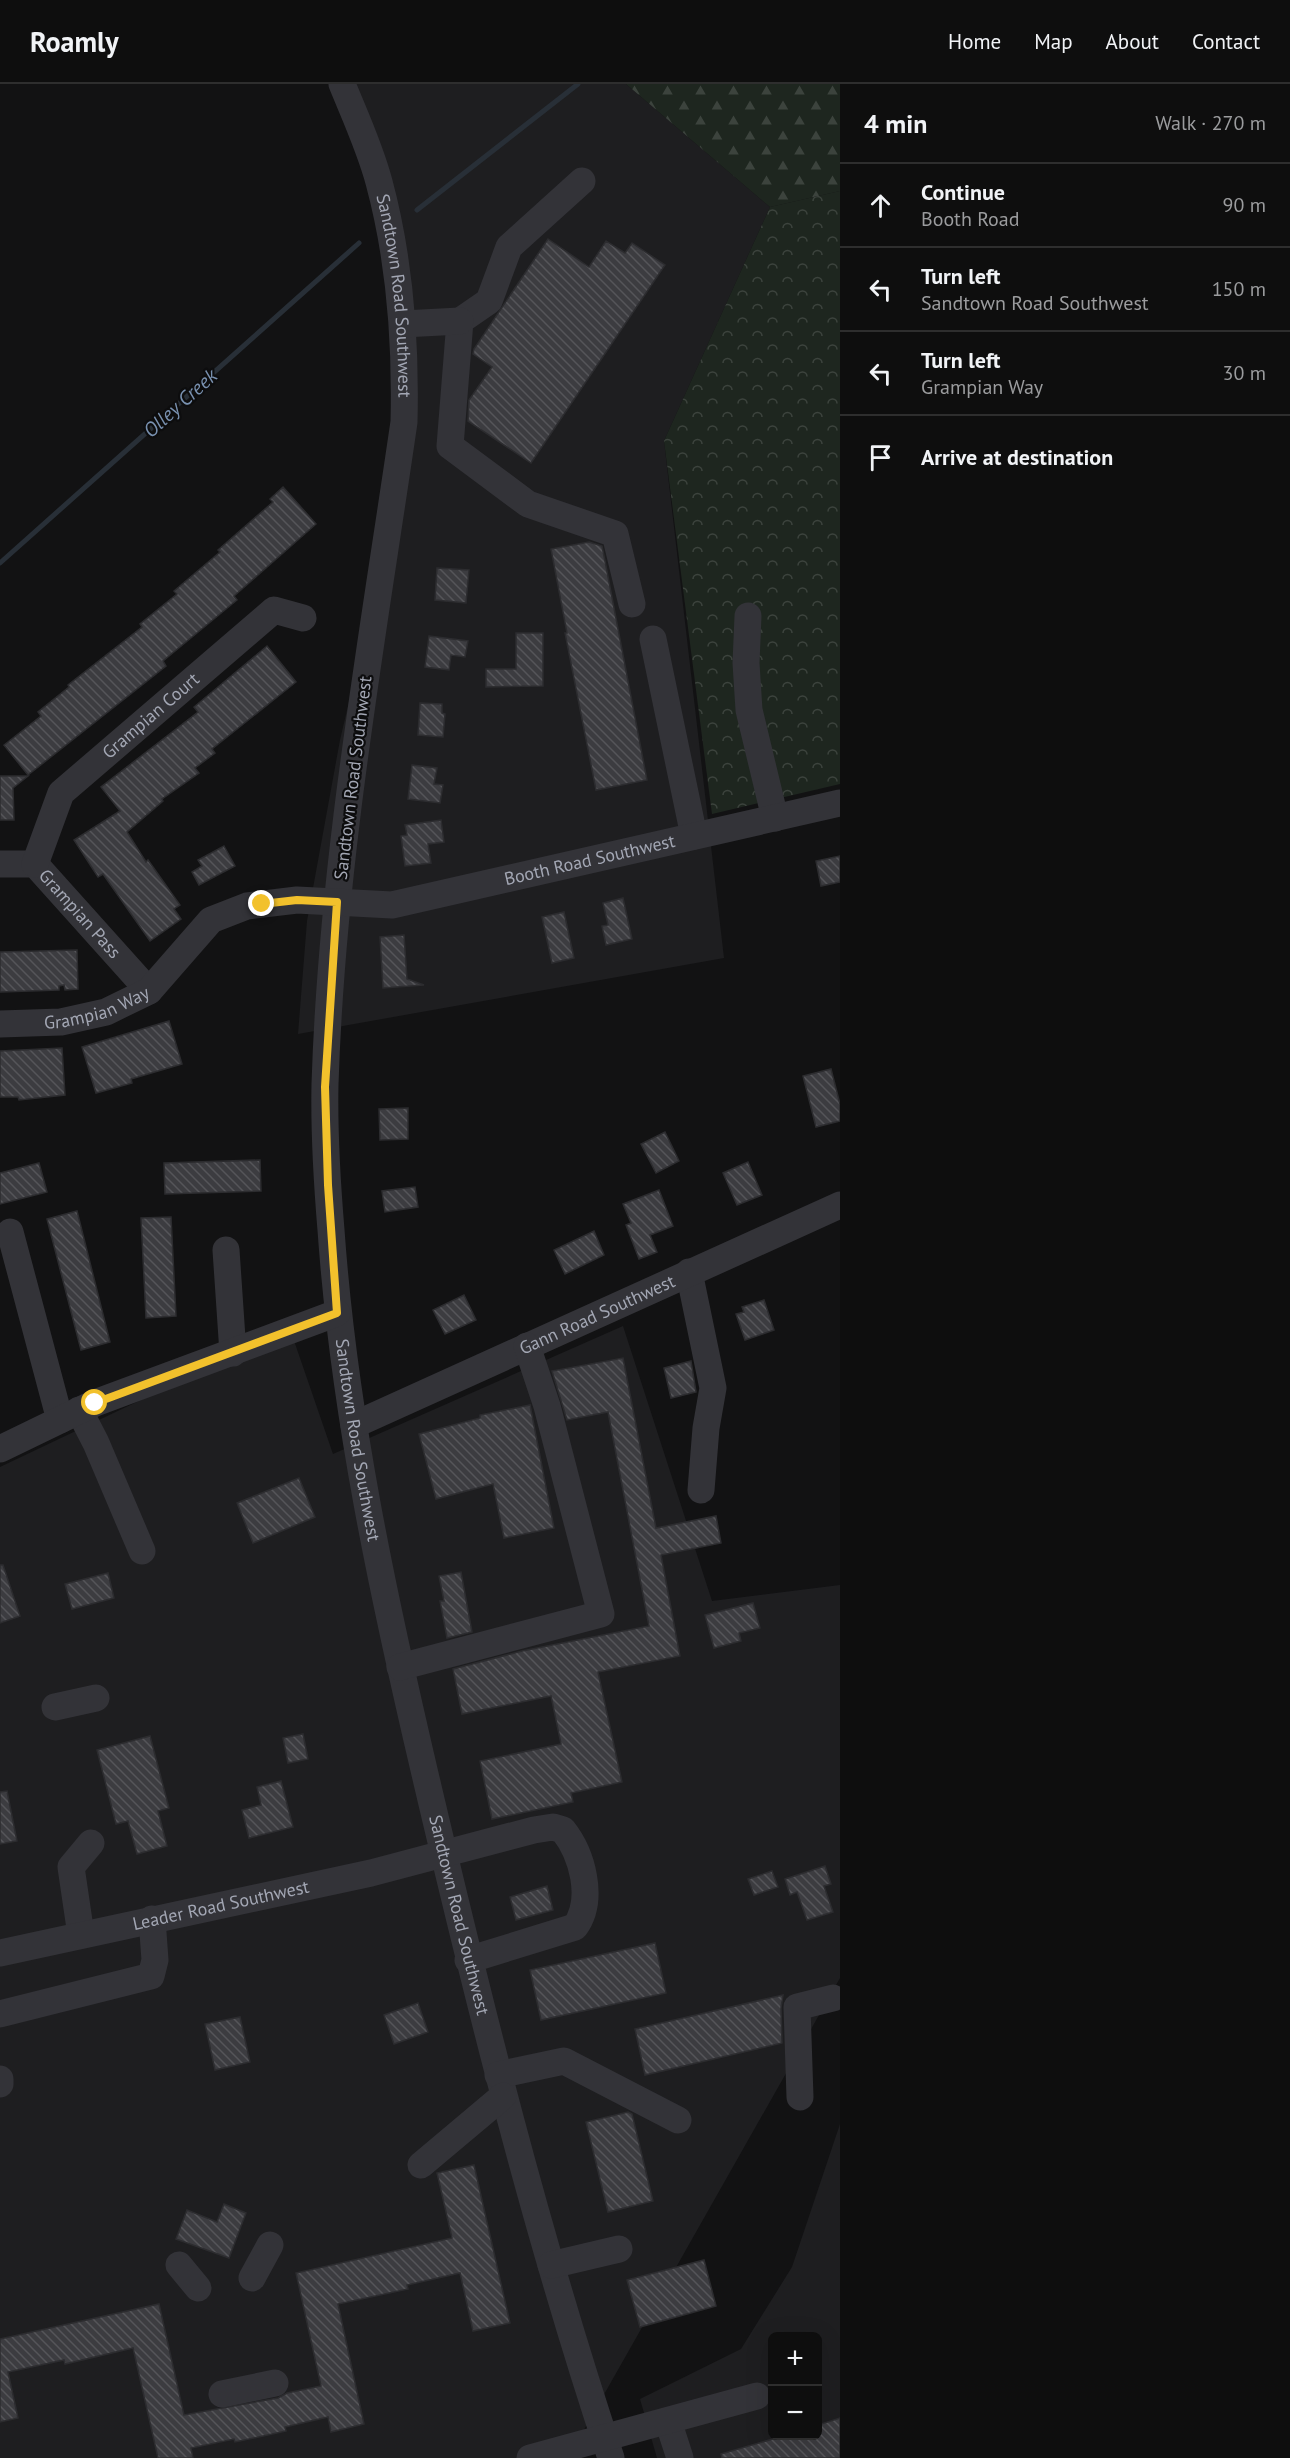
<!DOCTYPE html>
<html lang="en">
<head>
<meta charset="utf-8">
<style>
	body { margin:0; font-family:"PT Sans",sans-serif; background:#171717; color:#f1f3f6 }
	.controls { position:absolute; right:18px; bottom:18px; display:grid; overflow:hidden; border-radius:9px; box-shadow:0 6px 24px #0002 }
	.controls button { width:54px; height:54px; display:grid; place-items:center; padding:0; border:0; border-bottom:2px solid #2e2e2e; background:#0e0e0e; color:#f1f3f6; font:30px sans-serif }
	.stop { position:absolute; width:18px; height:18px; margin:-14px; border:4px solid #f2c12c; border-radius:50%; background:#fff }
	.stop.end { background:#f2c12c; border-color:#fff; box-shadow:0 2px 6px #0008 }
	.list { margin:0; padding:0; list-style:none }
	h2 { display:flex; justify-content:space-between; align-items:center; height:78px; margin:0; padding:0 24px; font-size:26px }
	h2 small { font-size:20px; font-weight:400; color:#9b9c9e }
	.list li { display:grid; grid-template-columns:39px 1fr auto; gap:18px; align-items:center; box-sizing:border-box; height:84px; padding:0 24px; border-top:2px solid #2e2e2e }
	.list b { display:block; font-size:22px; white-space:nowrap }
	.list p { margin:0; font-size:20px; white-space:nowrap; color:#9b9c9e }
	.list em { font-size:20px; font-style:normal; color:#9b9c9e }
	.icon { flex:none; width:33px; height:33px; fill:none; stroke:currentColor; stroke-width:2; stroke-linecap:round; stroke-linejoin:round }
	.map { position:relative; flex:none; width:840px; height:2374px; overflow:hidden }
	header { display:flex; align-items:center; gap:36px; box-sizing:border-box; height:84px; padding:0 30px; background:#0e0e0e; border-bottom:2px solid #2e2e2e }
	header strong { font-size:28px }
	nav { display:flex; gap:33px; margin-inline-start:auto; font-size:21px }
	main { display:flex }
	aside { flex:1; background:#0e0e0e }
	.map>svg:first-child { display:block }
</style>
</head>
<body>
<header>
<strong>Roamly</strong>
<nav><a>Home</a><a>Map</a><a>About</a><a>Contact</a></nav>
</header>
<main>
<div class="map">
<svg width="840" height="2374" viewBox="0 0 840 2374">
	<defs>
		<pattern id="forest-firs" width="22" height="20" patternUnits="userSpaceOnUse" patternTransform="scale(1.5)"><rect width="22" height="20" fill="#1e261f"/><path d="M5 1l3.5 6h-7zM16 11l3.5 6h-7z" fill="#3c433d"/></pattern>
		<pattern id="park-crowns" width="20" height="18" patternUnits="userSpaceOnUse" patternTransform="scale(1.5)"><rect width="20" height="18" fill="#1e261f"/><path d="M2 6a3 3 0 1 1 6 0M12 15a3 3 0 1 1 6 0" fill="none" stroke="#3c433d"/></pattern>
		<pattern id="building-back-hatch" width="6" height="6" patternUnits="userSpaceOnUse" patternTransform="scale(1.5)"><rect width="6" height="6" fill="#3c3c40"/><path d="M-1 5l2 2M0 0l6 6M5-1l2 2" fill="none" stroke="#555559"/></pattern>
	</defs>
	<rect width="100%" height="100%" fill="#121213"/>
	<g fill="#1e1e20" fill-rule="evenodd">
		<polygon points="331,0 626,0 770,123 664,357 724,874 298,950 307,837 340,656 389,447 413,231 359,59"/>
		<polygon points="623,1242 712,1517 840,1501 840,1894 568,2374 0,2374 0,1383 290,1245 333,1370"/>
		<path d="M840,2040V2374H657L640,2315L741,2265L792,2183ZM772,2252H818V2352H772Z"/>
	</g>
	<polygon fill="url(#forest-firs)" points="626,0 840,0 840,107 770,123"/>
	<polygon fill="url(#park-crowns)" points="840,107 840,700 712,730 664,357 770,123"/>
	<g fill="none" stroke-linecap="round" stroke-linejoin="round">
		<g stroke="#282f37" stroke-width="5">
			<polyline points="417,126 578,0"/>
			<polyline points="0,479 359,159"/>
		</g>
	</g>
	<g fill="url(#building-back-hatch)" stroke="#2c2c2f" stroke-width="1.5">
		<polygon points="548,155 589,183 606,157 625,169 632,159 665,181 531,379 468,337 469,316 492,283 473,270 474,265"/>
		<polygon points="283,403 316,440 234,512 237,516 163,577 166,582 28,691 4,661 41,632 38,628 69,603 68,601 142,543 140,540 177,510 174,507 220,468 218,466 273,418 270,415"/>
		<polygon points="589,458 602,462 605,477 647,696 596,706 565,549 567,549 551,465"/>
		<polygon points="437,484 469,486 466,519 435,516"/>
		<polygon points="516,549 543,549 543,602 486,603 486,585 516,585"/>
		<polygon points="429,552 468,557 465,573 451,571 449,586 425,583"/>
		<polygon points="267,562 296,598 212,665 215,669 195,684 199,689 162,715 163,717 127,748 146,778 148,776 180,821 174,825 181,835 150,857 103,790 98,793 74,756 120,727 101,703 198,628 194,623"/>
		<polygon points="420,619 442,620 442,629 445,630 443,653 418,651"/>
		<polygon points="412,681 437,684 434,700 443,701 440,719 408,715"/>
		<polygon points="0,692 28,692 13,704 14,736 0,736"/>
		<polygon points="441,736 444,758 428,760 431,779 405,782 401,752 407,751 405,741"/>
		<polygon points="224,762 235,782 199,801 192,788 202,782 198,776"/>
		<polygon points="840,772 840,798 821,802 816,777"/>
		<polygon points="623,814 632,855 606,861 602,842 608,841 603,819"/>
		<polygon points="564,828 574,874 552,879 542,833"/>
		<polygon points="404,851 407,895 424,901 383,904 380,853"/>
		<polygon points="77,866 78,905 65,906 64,901 59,902 59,906 0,908 0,868"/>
		<polygon points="169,937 182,980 131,995 132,999 96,1009 82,963"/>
		<polygon points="62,964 65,1011 19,1016 18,1013 0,1013 0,967"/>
		<polygon points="831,985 840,1020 840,1037 816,1043 803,992"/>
		<polygon points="408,1024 408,1055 380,1056 379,1025"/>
		<polygon points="665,1048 679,1077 656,1089 641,1060"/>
		<polygon points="260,1076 261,1107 165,1110 164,1079"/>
		<polygon points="748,1078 762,1111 737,1121 723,1089"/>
		<polygon points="39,1079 47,1108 0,1120 0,1089"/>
		<polygon points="415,1103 418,1123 385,1128 382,1107"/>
		<polygon points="659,1106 673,1142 650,1151 657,1168 639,1175 626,1141 631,1139 623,1120"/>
		<polygon points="77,1127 110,1258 81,1266 47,1135"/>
		<polygon points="171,1133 176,1232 146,1234 141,1134"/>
		<polygon points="594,1147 604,1171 565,1190 554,1166"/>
		<polygon points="464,1211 476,1236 445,1250 433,1226"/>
		<polygon points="764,1216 774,1246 745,1256 736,1230 744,1228 742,1223"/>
		<polygon points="623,1274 656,1444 716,1432 721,1459 661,1471 680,1572 598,1588 622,1698 571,1709 573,1718 492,1735 480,1677 561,1660 551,1612 462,1630 453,1585 522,1567 649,1542 608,1328 567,1336 552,1287"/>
		<polygon points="691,1277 696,1308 671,1314 664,1284"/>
		<polygon points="530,1321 554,1444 504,1454 493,1400 436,1415 419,1350 480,1334 480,1331"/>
		<polygon points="299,1394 315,1433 253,1459 237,1419"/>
		<polygon points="0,1481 3,1481 20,1532 0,1539"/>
		<polygon points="461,1488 472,1548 447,1554 440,1517 444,1517 439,1492"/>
		<polygon points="108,1489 114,1514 72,1525 65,1500"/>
		<polygon points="753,1519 760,1544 739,1549 741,1557 714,1564 705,1531"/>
		<polygon points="303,1650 308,1675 288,1679 283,1654"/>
		<polygon points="150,1652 169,1724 158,1727 167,1762 137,1770 128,1737 116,1740 97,1666"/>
		<polygon points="281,1697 293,1743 249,1754 242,1726 261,1721 257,1703"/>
		<polygon points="7,1707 17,1757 0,1760 0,1708"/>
		<polygon points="825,1782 831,1800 824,1802 833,1828 807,1836 797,1808 790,1811 785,1795"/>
		<polygon points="772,1787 778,1803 754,1811 748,1795"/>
		<polygon points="547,1802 553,1826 516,1836 510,1813"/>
		<polygon points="655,1859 666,1909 541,1936 530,1886"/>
		<polygon points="783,1911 781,1924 782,1959 645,1991 635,1945"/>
		<polygon points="418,1919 428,1948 394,1960 384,1931"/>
		<polygon points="240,1933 250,1978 215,1986 205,1940"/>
		<polygon points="628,2028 632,2030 653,2117 608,2128 586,2038"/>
		<polygon points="474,2081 510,2239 473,2247 460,2189 407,2201 408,2205 338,2220 364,2340 331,2348 328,2333 285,2343 286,2347 235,2358 234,2355 191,2364 193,2374 158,2374 133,2264 65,2280 64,2276 8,2288 18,2334 0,2338 0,2255 159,2220 184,2331 278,2314 287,2309 321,2302 296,2189 452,2154 437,2089"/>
		<polygon points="224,2120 246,2129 229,2174 176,2155 187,2126 217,2138"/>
		<polygon points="704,2176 716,2222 640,2243 627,2196"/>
		<polygon points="840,2334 840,2374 722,2374 721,2370 783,2352 818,2352 818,2341"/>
	</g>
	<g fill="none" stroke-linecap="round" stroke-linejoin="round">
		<g stroke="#333338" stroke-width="27">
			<path id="s1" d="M342,0C355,32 370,64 379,98C400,176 406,257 404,338C372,558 332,778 325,1000C324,1048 327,1098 331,1146C344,1330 383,1511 425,1690C479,1920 536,2149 611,2374"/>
			<polyline points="582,97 509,163 489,217 460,237 450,362 528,420 615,450 632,520"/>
			<polyline points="403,240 460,237"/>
			<polyline points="748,532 746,579 749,626 775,734"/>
			<polyline points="653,555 694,752"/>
			<path id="s2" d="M0,780H35L149,907"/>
			<path id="s3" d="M35,780L61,709L274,526L303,534"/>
			<path id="s4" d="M0,940L61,938L106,928L149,907L211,836L247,822L297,816L392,821L840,719"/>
			<polyline points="10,1148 60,1336"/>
			<polyline points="226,1166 233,1269"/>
			<polyline points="689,1188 713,1304 706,1344 701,1406"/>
			<polyline points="79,1326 96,1359 142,1467"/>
			<path id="s5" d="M354,1341L840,1121"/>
			<polyline points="0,1365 95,1319 337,1229"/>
			<polyline points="400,1583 601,1530 547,1322 527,1262"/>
			<polyline points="55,1623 96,1614"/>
			<polyline points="81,1851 71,1783 91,1759"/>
			<path id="s6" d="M0,1869L371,1789L534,1746L553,1743L563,1746C582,1770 595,1815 575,1843L468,1876"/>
			<polyline points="0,1930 151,1892 155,1876 152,1835"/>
			<polyline points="498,1991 564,1977 678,2036"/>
			<polyline points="0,1995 0,2000"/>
			<polyline points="800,2013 797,1923 833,1914"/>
			<polyline points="421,2081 503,2012"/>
			<polyline points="179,2181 198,2204"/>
			<polyline points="551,2181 619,2165"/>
			<polyline points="252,2194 270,2161"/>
			<polyline points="222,2310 275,2299"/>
			<polyline points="668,2337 680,2374"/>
			<polyline points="530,2374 757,2312"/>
		</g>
	</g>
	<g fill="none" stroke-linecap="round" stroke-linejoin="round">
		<polyline stroke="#f2c12c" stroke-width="8" points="95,1319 337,1229 328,1101 325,1003 337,818 297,816 262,820"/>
	</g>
	<g text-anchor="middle" stroke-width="4.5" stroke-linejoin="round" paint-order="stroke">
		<g font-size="18" fill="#a3a7b4" stroke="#0d0d0e">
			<text dy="6" stroke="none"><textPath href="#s1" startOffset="220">Sandtown Road Southwest</textPath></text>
			<text dy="6" stroke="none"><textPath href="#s3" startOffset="194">Grampian Court</textPath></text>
			<text transform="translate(353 694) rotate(-83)" y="6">Sandtown Road Southwest</text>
			<text dy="6" stroke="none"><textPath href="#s4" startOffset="636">Booth Road Southwest</textPath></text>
			<text dy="6" stroke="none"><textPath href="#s2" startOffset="102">Grampian Pass</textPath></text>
			<text dy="6" stroke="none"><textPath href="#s4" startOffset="99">Grampian Way</textPath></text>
			<text dy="6" stroke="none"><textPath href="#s5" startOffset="267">Gann Road Southwest</textPath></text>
			<text dy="6" stroke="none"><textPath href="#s1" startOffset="1372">Sandtown Road Southwest</textPath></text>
			<text dy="6" stroke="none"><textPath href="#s6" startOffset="226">Leader Road Southwest</textPath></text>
			<text dy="6" stroke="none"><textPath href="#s1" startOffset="1858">Sandtown Road Southwest</textPath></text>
		</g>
		<g font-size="20" font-style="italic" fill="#7991b0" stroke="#0d0d0e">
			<text transform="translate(180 319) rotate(-42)" y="7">Olley Creek</text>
		</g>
	</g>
</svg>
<div class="controls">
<button>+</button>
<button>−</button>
</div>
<div class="stop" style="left:95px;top:1319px"></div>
<div class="stop end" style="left:262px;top:820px"></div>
</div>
<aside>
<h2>4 min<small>Walk · 270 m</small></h2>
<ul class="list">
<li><svg class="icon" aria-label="ahead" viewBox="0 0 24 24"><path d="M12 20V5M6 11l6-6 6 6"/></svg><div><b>Continue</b><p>Booth Road</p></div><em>90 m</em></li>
<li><svg class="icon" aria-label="left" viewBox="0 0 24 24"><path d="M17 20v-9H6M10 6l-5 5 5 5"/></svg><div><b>Turn left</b><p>Sandtown Road Southwest</p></div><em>150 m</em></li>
<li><svg class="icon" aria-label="left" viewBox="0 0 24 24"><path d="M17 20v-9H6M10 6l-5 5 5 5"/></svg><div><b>Turn left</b><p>Grampian Way</p></div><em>30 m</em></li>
<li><svg class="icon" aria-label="arrive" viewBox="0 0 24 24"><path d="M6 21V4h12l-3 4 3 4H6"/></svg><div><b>Arrive at destination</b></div></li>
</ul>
</aside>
</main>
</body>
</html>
